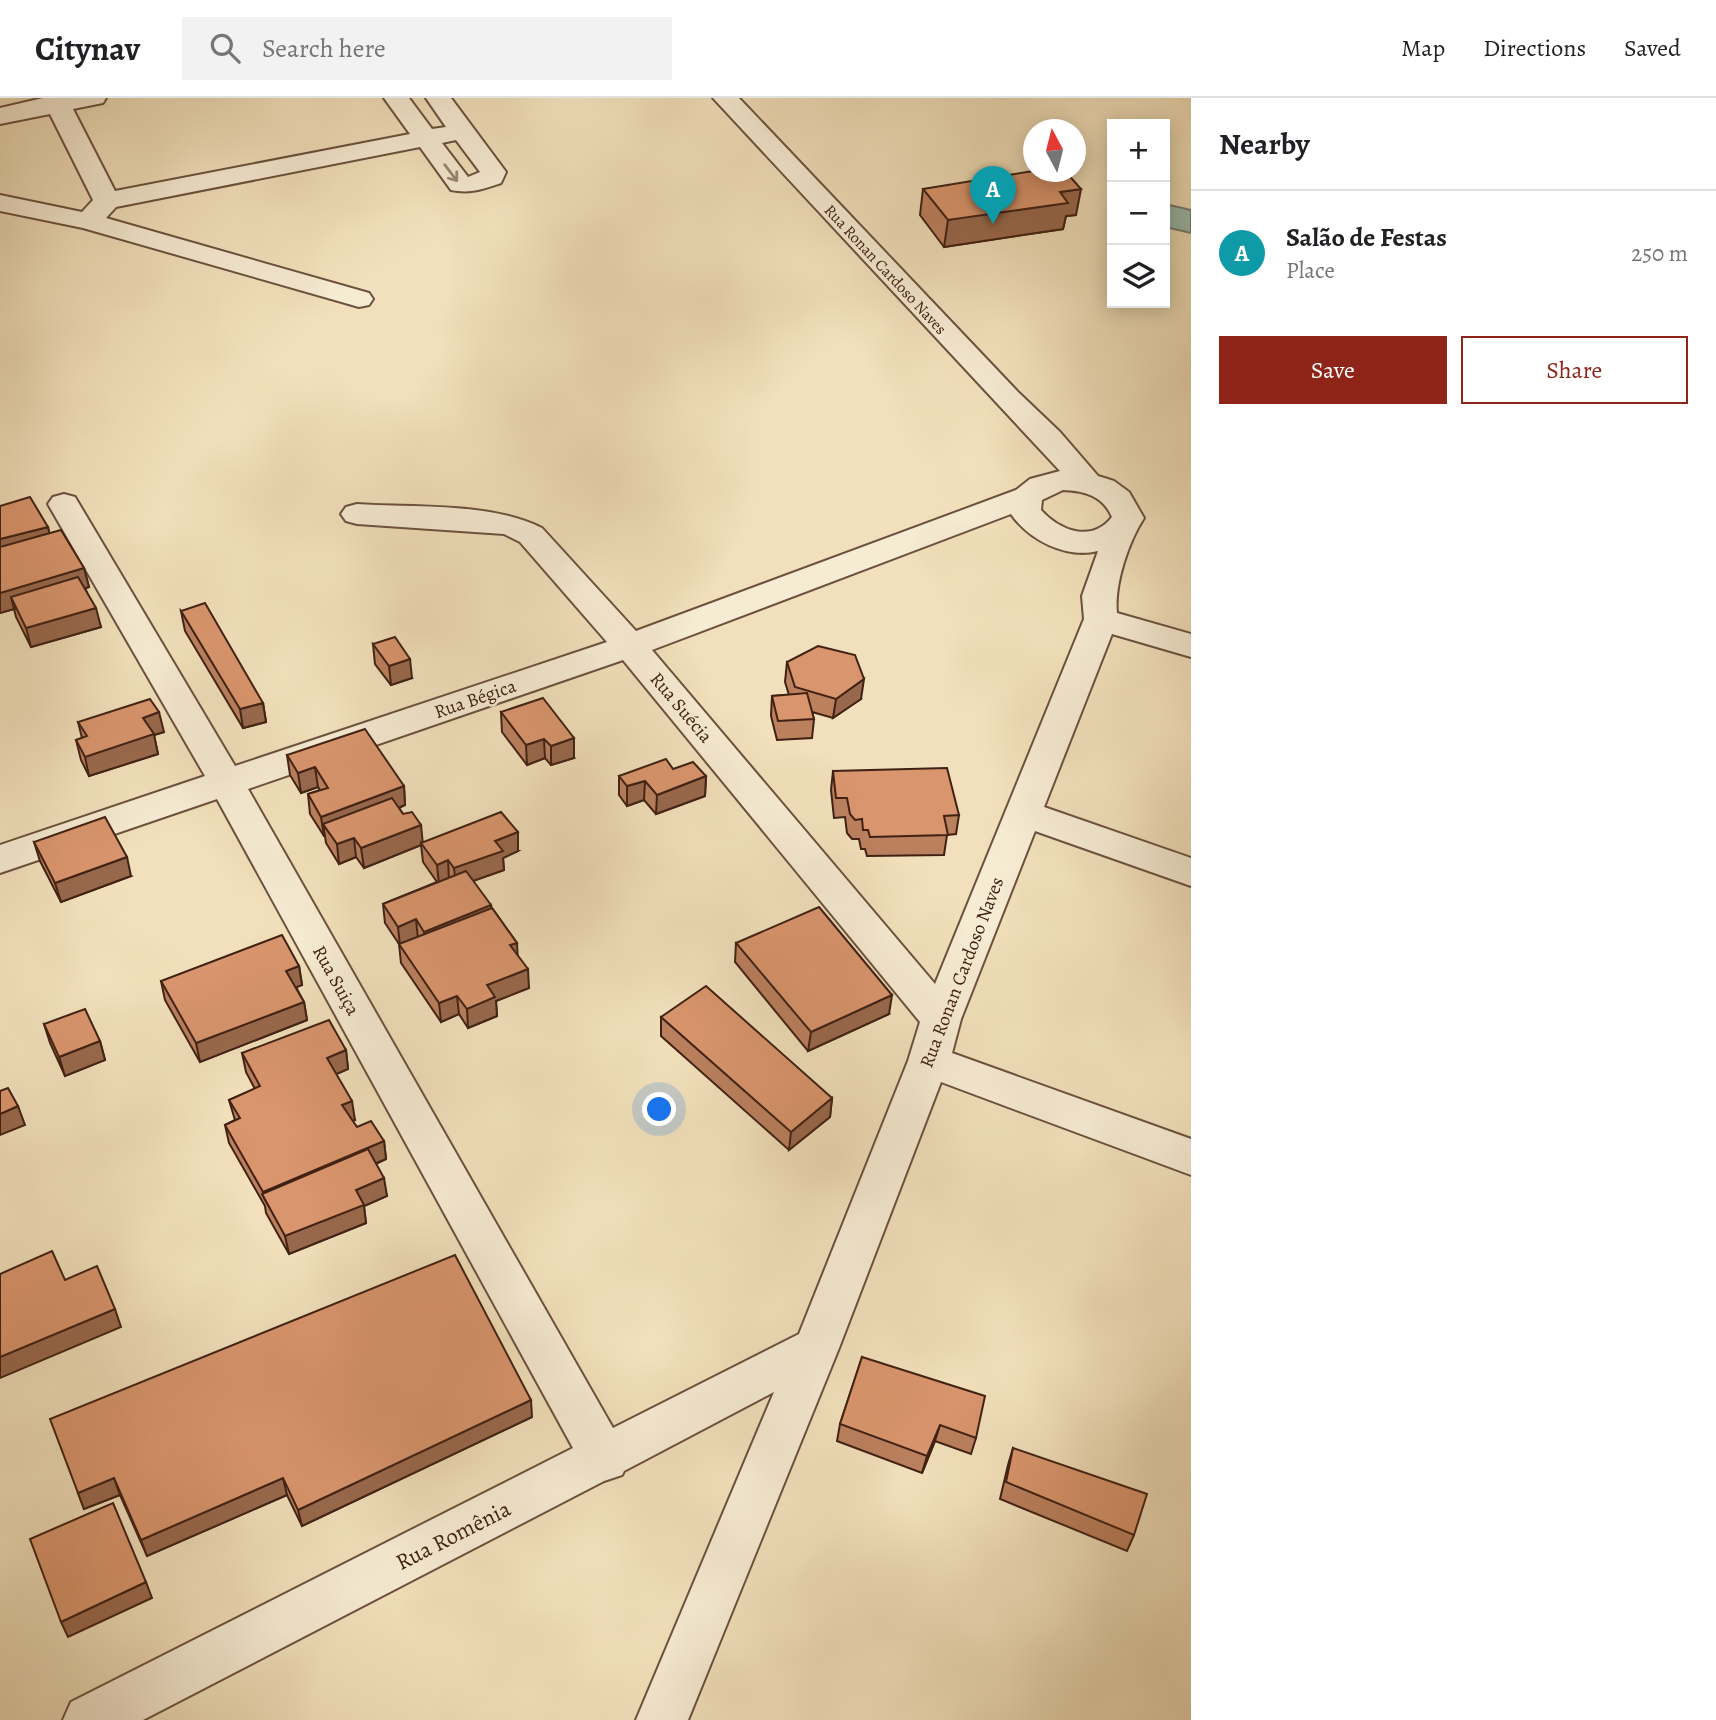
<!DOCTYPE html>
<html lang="en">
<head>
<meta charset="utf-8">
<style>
	body { margin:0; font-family:Alegreya,serif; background:#f2f2f2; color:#202124 }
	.controls { position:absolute; right:21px; top:21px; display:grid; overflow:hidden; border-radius:0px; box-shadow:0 4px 18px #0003 }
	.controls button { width:63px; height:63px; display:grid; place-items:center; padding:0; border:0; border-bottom:2px solid #e0e0e0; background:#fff; color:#202124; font:35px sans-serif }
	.compass { position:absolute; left:1023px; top:21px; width:63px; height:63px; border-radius:50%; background:#fff; box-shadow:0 4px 18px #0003; rotate:353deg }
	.you { position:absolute; left:660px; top:1012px; width:24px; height:24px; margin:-18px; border:5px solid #fff; border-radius:50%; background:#1a73e8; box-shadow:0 0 0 10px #1a73e833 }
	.badge { display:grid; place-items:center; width:46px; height:46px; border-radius:50%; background:#8f2418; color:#fff; font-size:23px; font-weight:700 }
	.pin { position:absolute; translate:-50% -58px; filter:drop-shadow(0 2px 4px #0008) }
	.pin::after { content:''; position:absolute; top:37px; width:24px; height:21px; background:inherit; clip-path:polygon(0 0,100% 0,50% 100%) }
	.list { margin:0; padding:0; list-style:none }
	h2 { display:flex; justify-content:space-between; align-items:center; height:91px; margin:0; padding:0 28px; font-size:30px }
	h2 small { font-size:23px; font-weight:400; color:#757577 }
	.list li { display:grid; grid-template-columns:46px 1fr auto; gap:21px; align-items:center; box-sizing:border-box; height:126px; padding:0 28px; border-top:2px solid #e0e0e0 }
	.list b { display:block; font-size:26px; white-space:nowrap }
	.list p { margin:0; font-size:23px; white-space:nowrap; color:#757577 }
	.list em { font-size:23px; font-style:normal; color:#757577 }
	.actions { display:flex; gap:14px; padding:21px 28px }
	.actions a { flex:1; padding:16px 0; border:2px solid #8f2418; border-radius:0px; text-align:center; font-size:24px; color:#8f2418 }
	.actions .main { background:#8f2418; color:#fff }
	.icon { flex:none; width:38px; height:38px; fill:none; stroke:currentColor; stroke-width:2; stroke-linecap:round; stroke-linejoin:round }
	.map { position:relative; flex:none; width:1191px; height:1622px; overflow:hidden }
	header { display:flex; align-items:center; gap:42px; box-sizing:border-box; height:98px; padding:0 35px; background:#fff; border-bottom:2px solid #e0e0e0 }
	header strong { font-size:33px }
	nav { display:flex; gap:38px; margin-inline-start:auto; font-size:24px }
	.search { width:490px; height:63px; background:#f2f2f2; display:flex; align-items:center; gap:18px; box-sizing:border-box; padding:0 24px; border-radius:0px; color:#757577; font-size:26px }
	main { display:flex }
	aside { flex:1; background:#fff }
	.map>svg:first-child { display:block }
</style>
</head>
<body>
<header>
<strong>Citynav</strong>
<div class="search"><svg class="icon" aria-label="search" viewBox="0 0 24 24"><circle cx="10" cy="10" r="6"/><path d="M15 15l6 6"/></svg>Search here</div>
<nav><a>Map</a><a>Directions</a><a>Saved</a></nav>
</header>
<main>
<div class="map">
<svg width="1191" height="1622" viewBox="0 0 1191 1622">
	<rect width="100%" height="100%" fill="#f1e0bb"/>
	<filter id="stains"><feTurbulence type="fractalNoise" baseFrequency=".00286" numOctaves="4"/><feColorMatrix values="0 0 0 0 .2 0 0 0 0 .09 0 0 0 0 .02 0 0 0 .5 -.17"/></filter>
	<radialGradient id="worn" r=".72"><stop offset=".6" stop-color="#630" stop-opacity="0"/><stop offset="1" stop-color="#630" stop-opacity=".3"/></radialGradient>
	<polygon fill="#9bbdb0" stroke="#777f72" stroke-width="2" points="1165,106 1191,112 1191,135 1165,129"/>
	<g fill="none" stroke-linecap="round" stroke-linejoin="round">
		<defs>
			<g id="street">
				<path d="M43,0H106L103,5L73,11L115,93L410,36L384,0H409L432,31L446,29L426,0H451L506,74L501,85C483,91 470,96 451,92L420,49L116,109L106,120L369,195L373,201L369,207L359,209L83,130L0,113V97L82,114L93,102L50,16L0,26V10ZM456,42L480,74L468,79L442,45Z"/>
				<path d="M713,0H739L1018,294L1060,334L1098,378L1114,383L1129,394L1144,420C1129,443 1114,486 1117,515L1191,536V559L1112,536L1044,709L1191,760V788L1035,733L961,921L952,955L1191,1041V1077L941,984L839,1250L688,1622H636L774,1294L624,1373L622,1377L604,1383L143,1622H63L71,1604L573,1350L217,701L0,775V747L205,678L48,406L53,399L64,396L75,399L235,668L607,544L520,444L504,436L357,426L346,423L341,416L346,409L357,406C415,410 490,404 542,430L636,533L1016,392L1030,381L1060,373ZM1063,392C1085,393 1103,398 1112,419C1092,445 1060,433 1041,412L1042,402ZM1011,416C1029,442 1066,461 1098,453L1082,498L1084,521L935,886L652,552ZM623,562L920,924L908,963L799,1236L613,1330L248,691Z"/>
			</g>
		</defs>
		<use href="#street" stroke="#6c513e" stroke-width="4"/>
		<use href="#street" fill="#f6ebd3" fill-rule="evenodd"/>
	</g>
	<g fill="#bb805e" stroke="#402114" stroke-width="2">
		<polygon points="923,91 1076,117 1066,118 1063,131 944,149 920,117"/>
		<polygon points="0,408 48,429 49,435 84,470 89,489 85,490 101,529 31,549 16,519 14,511 0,515"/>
		<polygon points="181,513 263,605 266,624 243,630 185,533"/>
		<polygon points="373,546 412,580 391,587 375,566"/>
		<polygon points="787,564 861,601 833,620 812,614 814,621 812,640 777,642 771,618 772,598 789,597 785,584"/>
		<polygon points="501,614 574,660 551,667 545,660 527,667 502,634"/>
		<polygon points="78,624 164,634 154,637 158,656 89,678 81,662 76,642 82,640"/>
		<polygon points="287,657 404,688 405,707 399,710 423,744 518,753 503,760 504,772 473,783 517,845 517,856 529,890 496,903 497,918 468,930 459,916 441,924 401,865 399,846 385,825 383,806 437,784 423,764 421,747 364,770 356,759 339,766 326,745 325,738 324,738 310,716 308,696 320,692 318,689 301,695 290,677"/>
		<polygon points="673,671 706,678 705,698 656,716 644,702 627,708 619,697 619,678"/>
		<polygon points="833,673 959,717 956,736 947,737 944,757 867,758 865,751 861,751 859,741 852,741 847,735 845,719 834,720 831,692"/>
		<polygon points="34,744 131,778 61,804 40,763"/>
		<polygon points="736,845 889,916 808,953 735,864"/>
		<polygon points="299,868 302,887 296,889 304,904 307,922 200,964 165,902 161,883"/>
		<polygon points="661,919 832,1000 830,1019 789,1052 661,938"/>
		<polygon points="44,926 100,943 105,962 65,978 50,945"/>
		<polygon points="346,952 348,971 336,976 355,1022 352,1023 357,1029 384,1043 386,1061 376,1066 387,1098 364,1108 366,1125 289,1156 266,1115 265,1108 229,1045 225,1027 235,1022 229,1002 255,991 246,974 242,955"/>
		<polygon points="862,1259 976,1340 971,1356 935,1343 922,1375 837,1343 840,1326"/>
		<polygon points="532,1319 302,1428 287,1397 147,1458 120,1397 84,1411 78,1395"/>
		<polygon points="1013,1350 1134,1437 1127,1453 1000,1401 1008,1367"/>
	</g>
	<g fill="#98684c" stroke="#402114" stroke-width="2">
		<polygon points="1081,91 1076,117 1066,118 1063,131 944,149 948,122 1060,94"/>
		<polygon points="48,429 52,448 0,462 0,441"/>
		<polygon points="84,470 89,489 16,511 11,499 14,511 0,515 0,495"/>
		<polygon points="96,510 101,529 31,549 26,530"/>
		<polygon points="410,561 412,580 391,587 389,568"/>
		<polygon points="864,581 861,601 833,620 836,601"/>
		<polygon points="263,605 266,624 243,630 240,611"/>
		<polygon points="159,614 164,634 154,637 158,656 89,678 85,659 143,620"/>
		<polygon points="574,640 574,660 551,667 551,648"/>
		<polygon points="544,641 545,660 527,667 526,647"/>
		<polygon points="315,669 318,689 301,695 298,675"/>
		<polygon points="706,678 705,698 656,716 657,697"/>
		<polygon points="645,683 644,702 627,708 627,688"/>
		<polygon points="404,688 405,707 330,736 323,726 325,738 324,738 321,719"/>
		<polygon points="421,727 423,747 421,745 421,747 364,770 361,750"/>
		<polygon points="518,734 518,753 503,760 504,772 456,789 454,770 495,743"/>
		<polygon points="354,740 356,759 339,766 337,746"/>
		<polygon points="127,759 131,778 61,804 55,785"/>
		<polygon points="448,762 449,782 439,786 437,767"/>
		<polygon points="491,807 492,826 426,853 424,834"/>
		<polygon points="416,821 418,841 400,848 398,829"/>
		<polygon points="517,845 518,864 510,847"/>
		<polygon points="299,868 302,887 290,892 286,873"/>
		<polygon points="528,871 529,890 496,903 497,918 468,930 467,911 487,887"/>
		<polygon points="892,897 889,916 808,953 811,934"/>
		<polygon points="457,898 459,916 441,924 439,905"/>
		<polygon points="304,904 307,922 200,964 196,945"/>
		<polygon points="100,943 105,962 65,978 59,959"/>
		<polygon points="346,952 348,971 330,979 327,960"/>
		<polygon points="832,1000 830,1019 789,1052 791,1034"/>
		<polygon points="352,1003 355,1022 344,1026 342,1007"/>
		<polygon points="18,1008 25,1027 0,1037 0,1016"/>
		<polygon points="384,1043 386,1061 270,1110 264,1100 263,1094"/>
		<polygon points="384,1080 387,1098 364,1108 366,1125 289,1156 285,1138 356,1092"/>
		<polygon points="115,1211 121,1229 0,1280 0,1259"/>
		<polygon points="531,1302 532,1319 302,1428 298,1412"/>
		<polygon points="940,1327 935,1343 922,1375 927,1358"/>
		<polygon points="114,1380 120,1397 84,1411 78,1395"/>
		<polygon points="283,1380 287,1397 147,1458 141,1442"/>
		<polygon points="146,1484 152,1500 68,1539 61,1524"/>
	</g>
	<g fill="#d9956d" stroke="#402114" stroke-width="2">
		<polygon points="1033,73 1066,74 1081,91 1060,94 1068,105 948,122 923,91"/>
		<polygon points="30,399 48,429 0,441 0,408"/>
		<polygon points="61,432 84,470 0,495 0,449"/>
		<polygon points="78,479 96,510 26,530 11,499"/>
		<polygon points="205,505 263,605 240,611 181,513"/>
		<polygon points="395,539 410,561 389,568 373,546"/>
		<polygon points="818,548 855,557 864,581 836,601 795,589 787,564"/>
		<polygon points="807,595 814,621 778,623 772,598"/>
		<polygon points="543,600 574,640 551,648 544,641 526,647 501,614"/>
		<polygon points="150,601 159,614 143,620 154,636 85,659 76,642 87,638 78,624"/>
		<polygon points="365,631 404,688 321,719 308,696 328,690 315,669 298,675 287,657"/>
		<polygon points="666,661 673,671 693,664 706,678 657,697 645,683 627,688 619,678"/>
		<polygon points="947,670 959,717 944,718 948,737 870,739 868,732 863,732 862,721 855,722 850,716 847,700 836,700 833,673"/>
		<polygon points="392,700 403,716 412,714 421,727 361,750 354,740 337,746 323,726"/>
		<polygon points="501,714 518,734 495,743 503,753 454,770 448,762 437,767 421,745"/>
		<polygon points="105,719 127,759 55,785 34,744"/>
		<polygon points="466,773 491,807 424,834 416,821 398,829 383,806"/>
		<polygon points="819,809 892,897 811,934 736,845"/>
		<polygon points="492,810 517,845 510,847 528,871 487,887 495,899 467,911 457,898 439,905 399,846"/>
		<polygon points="282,837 299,868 286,873 304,904 196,945 161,883"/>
		<polygon points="706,888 832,1000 791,1034 661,919"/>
		<polygon points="85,911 100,943 59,959 44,926"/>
		<polygon points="329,922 346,952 327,960 352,1003 342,1007 357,1029 371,1023 384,1043 263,1094 225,1027 240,1020 229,1002 260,988 242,955"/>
		<polygon points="8,990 18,1008 0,1016 0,993"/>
		<polygon points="368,1051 384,1080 356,1092 364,1107 285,1138 262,1096"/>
		<polygon points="52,1153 65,1182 97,1168 115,1211 0,1259 0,1176"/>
		<polygon points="455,1157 531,1302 298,1412 283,1380 141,1442 114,1380 78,1395 50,1321"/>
		<polygon points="862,1259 985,1298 976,1340 940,1327 927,1358 840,1326"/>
		<polygon points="1013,1350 1147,1396 1134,1437 1006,1384"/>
		<polygon points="113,1405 146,1484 61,1524 30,1441"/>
	</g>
	<defs><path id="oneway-shaft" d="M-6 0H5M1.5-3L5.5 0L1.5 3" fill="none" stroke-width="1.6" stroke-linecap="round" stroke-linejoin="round" transform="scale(1.75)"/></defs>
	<use stroke="#9b8674" href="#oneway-shaft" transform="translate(451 75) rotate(53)"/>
	<g text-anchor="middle" stroke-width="5" stroke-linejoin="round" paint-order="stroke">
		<g font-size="16" fill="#402114" stroke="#f6ebd3">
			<text transform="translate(886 171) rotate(47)" y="6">Rua Ronan Cardoso Naves</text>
		</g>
		<g font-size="19" fill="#402114" stroke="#f6ebd3">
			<text transform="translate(475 600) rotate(-19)" y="7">Rua Bégica</text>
			<text transform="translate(682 609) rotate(50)" y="7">Rua Suécia</text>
			<text transform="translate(961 874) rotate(-69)" y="7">Rua Ronan Cardoso Naves</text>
			<text transform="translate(337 882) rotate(61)" y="7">Rua Suiça</text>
		</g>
		<g font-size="23" fill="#402114" stroke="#f6ebd3">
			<text transform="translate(453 1437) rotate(-27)" y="8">Rua Romênia</text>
		</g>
	</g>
	<rect width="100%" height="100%" filter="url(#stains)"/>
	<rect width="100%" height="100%" fill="url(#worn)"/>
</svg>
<div class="controls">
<button>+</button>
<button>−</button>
<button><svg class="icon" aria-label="layers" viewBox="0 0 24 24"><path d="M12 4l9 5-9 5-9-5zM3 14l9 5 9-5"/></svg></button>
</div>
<svg class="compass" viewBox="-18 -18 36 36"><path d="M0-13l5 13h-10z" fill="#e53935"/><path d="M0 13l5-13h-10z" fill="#757577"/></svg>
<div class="you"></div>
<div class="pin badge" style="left:993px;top:126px;background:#0f9aa8">A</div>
</div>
<aside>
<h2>Nearby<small></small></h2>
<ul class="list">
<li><span class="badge" style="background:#0f9aa8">A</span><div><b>Salão de Festas</b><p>Place</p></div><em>250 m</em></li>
</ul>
<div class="actions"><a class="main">Save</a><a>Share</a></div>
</aside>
</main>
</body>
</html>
